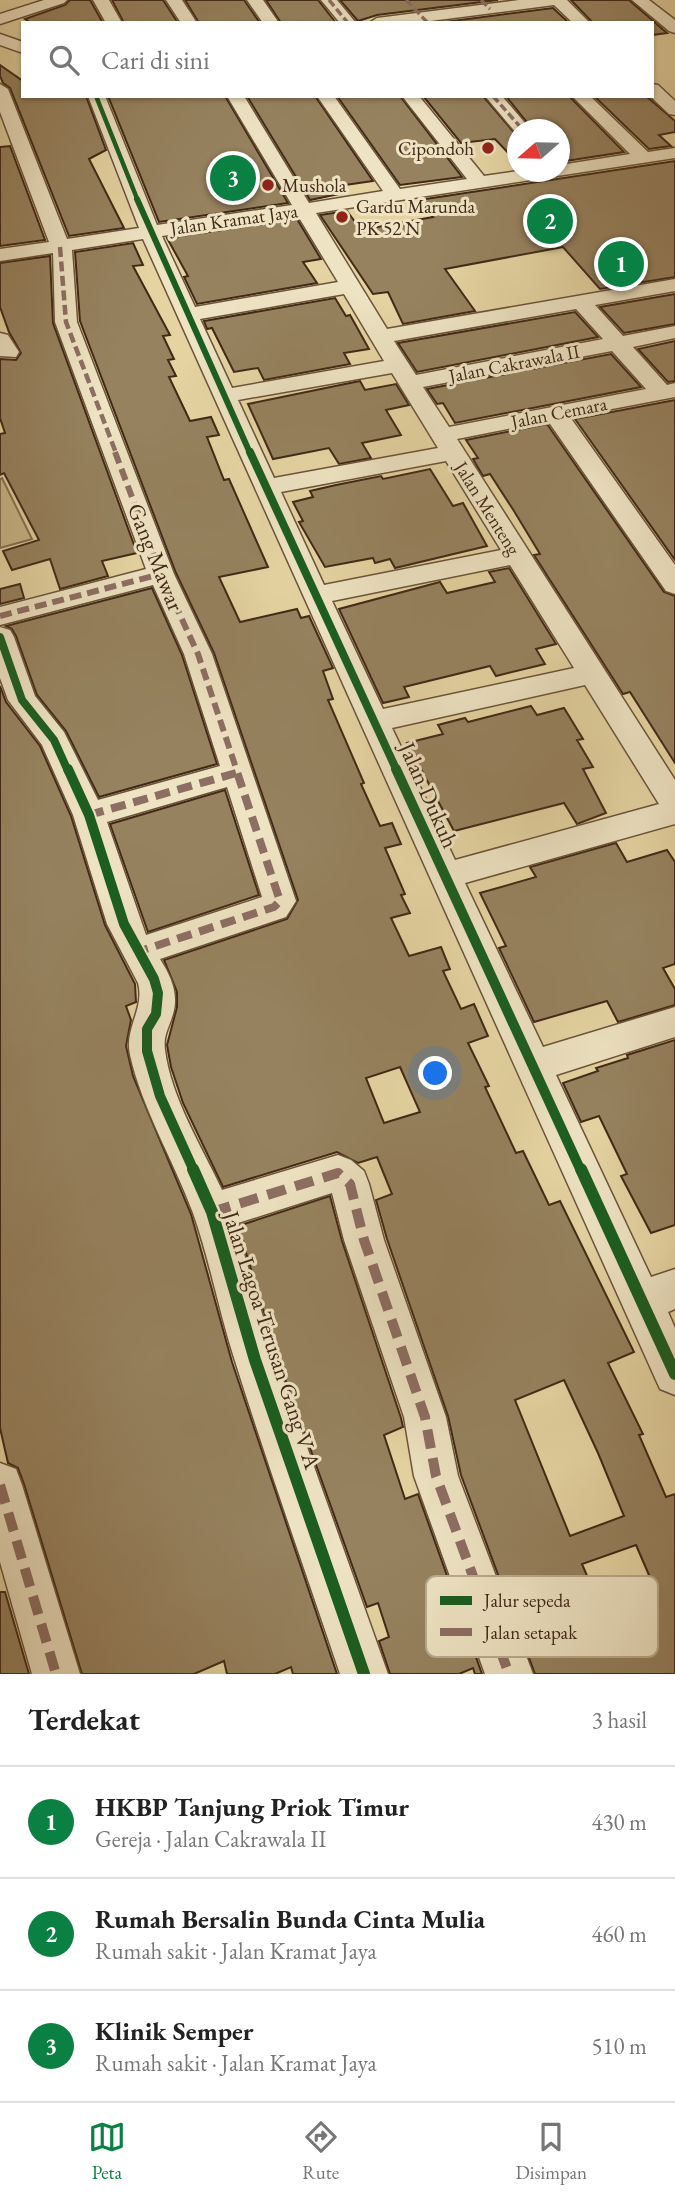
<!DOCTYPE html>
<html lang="id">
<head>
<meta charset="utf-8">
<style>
	body { margin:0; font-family:"EB Garamond",serif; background:#f6f6f6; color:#222 }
	.compass { position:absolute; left:507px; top:119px; width:63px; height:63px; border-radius:50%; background:#fff; box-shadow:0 2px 5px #0004; rotate:250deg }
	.you { position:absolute; left:436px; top:1074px; width:24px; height:24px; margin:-18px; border:5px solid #fff; border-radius:50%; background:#1a73e8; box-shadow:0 0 0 10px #1a73e833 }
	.badge { display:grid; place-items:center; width:46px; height:46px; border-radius:50%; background:#0b8043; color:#fff; font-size:23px; font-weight:700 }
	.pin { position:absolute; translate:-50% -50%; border:4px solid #fff; box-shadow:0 2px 7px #0006 }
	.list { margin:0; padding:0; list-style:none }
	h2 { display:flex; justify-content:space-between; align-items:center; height:91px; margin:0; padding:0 28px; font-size:30px }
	h2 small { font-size:23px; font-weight:400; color:#767676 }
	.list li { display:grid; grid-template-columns:46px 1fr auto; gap:21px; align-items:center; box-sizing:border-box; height:112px; padding:0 28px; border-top:2px solid #e0e0e0 }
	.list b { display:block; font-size:26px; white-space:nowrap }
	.list p { margin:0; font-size:23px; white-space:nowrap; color:#767676 }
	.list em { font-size:23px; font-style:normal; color:#767676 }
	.icon { flex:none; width:38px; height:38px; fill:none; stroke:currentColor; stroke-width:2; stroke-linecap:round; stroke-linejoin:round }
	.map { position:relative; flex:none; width:675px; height:1674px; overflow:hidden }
	.search { position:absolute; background:#fff; box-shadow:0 2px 5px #0004; left:21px; right:21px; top:21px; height:77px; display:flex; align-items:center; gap:18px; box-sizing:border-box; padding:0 24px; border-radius:0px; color:#767676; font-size:26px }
	.sheet { height:427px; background:#fff }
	nav { display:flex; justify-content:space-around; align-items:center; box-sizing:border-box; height:98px; border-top:2px solid #e0e0e0; background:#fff; font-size:19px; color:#767676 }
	nav a { display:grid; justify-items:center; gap:4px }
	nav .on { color:#0b8043 }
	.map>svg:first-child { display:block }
</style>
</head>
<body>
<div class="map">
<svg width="675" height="1674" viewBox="0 0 675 1674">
	<rect width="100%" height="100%" fill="#e5d4a2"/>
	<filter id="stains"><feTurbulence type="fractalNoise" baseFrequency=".00286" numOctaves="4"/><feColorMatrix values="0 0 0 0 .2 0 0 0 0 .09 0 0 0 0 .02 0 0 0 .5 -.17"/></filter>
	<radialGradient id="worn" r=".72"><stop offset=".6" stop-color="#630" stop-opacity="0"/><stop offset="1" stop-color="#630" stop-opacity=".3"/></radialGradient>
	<polygon fill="#c9b78a" stroke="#857050" stroke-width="2" points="2,478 32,539 0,548 0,479"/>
	<g fill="#96825f" stroke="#412917" stroke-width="2" fill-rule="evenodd">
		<polygon points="70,0 90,0 103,23 31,23 25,19 65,5"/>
		<polygon points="112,0 163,0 178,23 124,23"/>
		<polygon points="185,0 244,0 260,23 199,23"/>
		<polygon points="266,0 318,0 336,23 281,23"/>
		<polygon points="340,0 498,0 377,15 358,21"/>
		<polygon points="571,0 629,0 667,33 652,35 652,23 593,23"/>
		<polygon points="553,8 569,23 437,23"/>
		<polygon points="0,65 23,81 23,96 86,96 106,150 89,159 124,228 69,236 10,88 3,83 0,76"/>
		<polygon points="108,96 225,96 288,203 159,222"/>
		<polygon points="247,96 315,96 373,181 338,186 343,193 310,200"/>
		<polygon points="337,96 400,96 462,177 400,185"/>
		<polygon points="423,96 483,96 517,136 517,162 495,139 461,143"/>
		<polygon points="506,96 569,96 624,152 559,162 559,130 533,130"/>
		<polygon points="594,96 646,96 675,121 675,132 659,135 671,146 649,149"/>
		<polygon points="10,146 45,240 0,246 0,147"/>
		<polygon points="675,161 675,277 600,289 563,247 445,269 475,311 403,324 388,292 373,294 320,215 347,211 361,230 433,217 419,200"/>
		<polygon points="297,219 321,259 303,262 317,283 197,304 184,277 188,276 167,238"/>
		<path d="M133,243L143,265L133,266L170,335L163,336L174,359L168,360L176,376L169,377L190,421L211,417L219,435L207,437L224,480L229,479L268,567L219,577L240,622L297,609L301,618L309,616L333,668L323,671L333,699L328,700L364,783L361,784L380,826L392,823L401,844L385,848L405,894L401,895L410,913L391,918L409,956L441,947L450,969L443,971L461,1009L474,1004L488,1036L468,1043L489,1086L485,1087L516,1153L523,1151L549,1205L560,1201L634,1352L608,1363L643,1434L639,1435L666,1497L675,1494V1674H535L461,1475L448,1416L387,1239L376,1200L392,1194L377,1157L358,1163L337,1152L223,1187L183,1103L171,1067L167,1045L177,1007V992L164,960L287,919L298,900L214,653L176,573L80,321L75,252ZM400,1067L420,1112L384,1123L366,1078ZM564,1380L598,1453L624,1516L570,1536L515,1400ZM636,1545L652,1582L599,1604L582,1564Z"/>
		<polygon points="50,256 53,323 137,553 102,561 108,576 60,589 50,559 12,570 3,551 39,540 4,473 0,475 0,434 5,433 0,418 0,359 16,360 21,353 9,332 0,307 0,263"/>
		<polygon points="675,294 675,324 624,333 600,307"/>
		<polygon points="335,298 346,316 350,315 369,349 344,353 350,364 264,380 258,368 234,372 212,328 207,329 204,321"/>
		<polygon points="575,312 598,337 417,372 398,343"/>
		<polygon points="675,341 675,381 668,382 638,349"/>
		<polygon points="611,354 641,387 455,423 443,403 437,404 427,389"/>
		<polygon points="360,381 365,390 396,384 409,405 386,410 401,435 362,443 371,458 339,464 329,448 273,459 248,404"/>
		<polygon points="675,400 675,560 575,419"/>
		<polygon points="547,424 664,592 675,596 675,763 630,692 623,694 534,555 540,554 514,511 490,474 483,476 473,459 478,458 466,440"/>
		<polygon points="430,469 453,506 463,503 487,546 395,568 390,559 375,563 373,558 325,567 299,522 303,521 293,502 313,497 310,491 336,485 381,476 383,479"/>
		<polygon points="509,568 556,644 536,649 545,664 496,676 490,666 404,687 409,697 383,703 339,609 440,582 447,593 495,582 489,572"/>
		<polygon points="20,584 24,598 0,604 0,589"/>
		<polygon points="152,588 182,655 217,764 99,797 66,731 37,695 16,636 12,629 6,626"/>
		<polygon points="0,686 6,702 40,746 71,816 105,925 135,984 136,1002 126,1006 131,1020 126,1046 133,1076 191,1214 232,1362 337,1674 293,1674 291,1667 275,1674 227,1674 224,1661 194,1674 82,1674 24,1484 18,1468 8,1463 0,1428"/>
		<polygon points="531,706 537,715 564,708 583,739 577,740 593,767 583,769 606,813 577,824 564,803 454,831 407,743 443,734 438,725 465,718 468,722"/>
		<polygon points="225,790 259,895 148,932 110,824"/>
		<polygon points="616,843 627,862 667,850 675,862 675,964 663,968 675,989 675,1005 618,1022 607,1001 534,1022 499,948 506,946 480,893 536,877 530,867"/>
		<polygon points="675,1040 675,1225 651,1233 621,1176 627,1174 599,1116 581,1122 563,1083 598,1071 596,1068 628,1058 627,1055"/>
		<polygon points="330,1196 342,1241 401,1418 403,1427 384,1435 405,1499 418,1494 482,1674 475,1674 473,1668 459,1674 390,1674 379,1641 389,1637 378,1603 367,1607 278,1359 238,1226"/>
		<polygon points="0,1592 5,1592 29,1674 0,1674"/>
	</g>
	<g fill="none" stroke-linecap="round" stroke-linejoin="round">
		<defs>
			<g id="minor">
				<polygon points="44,0 67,0 64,3 0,24 0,14"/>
				<polygon points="93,0 109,0 122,23 106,23"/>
				<polygon points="166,0 182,0 197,23 181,23"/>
				<polygon points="247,0 263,0 279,23 263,23"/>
				<polygon points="321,0 337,0 356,23 340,23"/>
				<polygon points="519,0 567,0 590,23 573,23 554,5 415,23 369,23 377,18"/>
				<polygon points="632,0 649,0 675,20 675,33 669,31"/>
				<polygon points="0,34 23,42 23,53 0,45"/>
				<path d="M0,84L8,89L67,239L139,228L88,96H105L157,225L292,205L227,96H244L309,203L383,191L317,96H334L400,189L467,179L402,96H419L484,176L518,171L560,172V165L630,154L572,96H590L648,152L675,148V158L316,213L387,329L675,279V291L595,305L623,336L675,326V338L633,347L667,385L675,383V397L570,417L675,565V594L666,591L548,421L457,439L675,780V824L465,883L543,1047L675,1007V1037L556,1075L651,1277L675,1269V1309L668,1312L675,1328V1395L660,1389L143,239L72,250L77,322L174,574L212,654L296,901L286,917L160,959C171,976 179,994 173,1014C169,1028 163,1035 165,1050C171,1098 202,1147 222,1190L338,1155L351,1160L364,1171L369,1184L384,1240L446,1417L458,1476L533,1674H485L414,1476L404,1417L344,1240L332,1193L235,1224L276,1360L388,1674H340C305,1570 268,1466 235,1361C219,1312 210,1261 193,1213C173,1159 143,1111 130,1055C124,1028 145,1009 138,983L107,924L73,815L42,745L8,700L0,678V627L10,630L14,637L35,696L64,732L98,800L220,766L184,654L153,585L0,625V607L146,569L55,322L53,253L0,261V249L49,242L0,112ZM298,216L338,282L195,307L162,236ZM344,294L384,361L232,388L200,319ZM576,309L603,339L416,375L394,341ZM612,351L646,389L449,427L423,387ZM392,373L438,448L274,478L238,400ZM446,461L501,550L324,585L281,492ZM510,565L574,668L383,709L332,601ZM585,685L659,804L455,860L392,728ZM227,787L262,897L146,935L107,822Z"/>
				<polygon points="652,84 658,85 675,101 675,115 669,114 650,96 652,96"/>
				<polygon points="485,96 502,96 531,130 518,130 517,134"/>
				<polygon points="0,333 8,335 19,352 16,357 0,356"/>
				<polygon points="0,1463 16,1469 22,1485 80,1674 32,1674 0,1562"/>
			</g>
		</defs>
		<use href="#minor" stroke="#6a543a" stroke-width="3"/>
		<use href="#minor" fill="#eee3c3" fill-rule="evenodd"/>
		<g stroke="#8d6e63" stroke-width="3.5" stroke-dasharray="8 3.5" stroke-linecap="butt">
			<polyline points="329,0 348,23"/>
			<polyline points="406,0 428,23"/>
			<polyline points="481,0 490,9"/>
			<polyline points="493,96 523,130"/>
		</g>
		<polyline stroke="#8d6e63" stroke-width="4.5" stroke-dasharray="10 4.5" stroke-linecap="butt" points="60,247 66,322 116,453"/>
		<g stroke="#8d6e63" stroke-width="6" stroke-dasharray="12 6" stroke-linecap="butt">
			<polyline points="115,452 161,574 198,654 237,771"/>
			<polyline points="0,616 161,574"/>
		</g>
		<g stroke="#8d6e63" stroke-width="8" stroke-dasharray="15 8" stroke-linecap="butt">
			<polyline points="89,815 236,773"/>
			<polyline points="135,949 137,952 274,907 280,901 236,769"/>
		</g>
		<g stroke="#8d6e63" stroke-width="10" stroke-dasharray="19 10" stroke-linecap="butt">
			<polyline points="212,1212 338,1173 350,1184 364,1240 425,1417 436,1476 509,1674"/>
			<polyline points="0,1485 56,1674"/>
		</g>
		<defs>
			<polyline id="cycleway-far4" points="96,96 138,201"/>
			<polyline id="cycleway-far3" points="137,199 250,453"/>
			<g id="cycleway-far2">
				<polyline points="250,452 397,771"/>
				<polyline points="0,637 22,700 54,740 68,771"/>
			</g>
			<g id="cycleway-far1">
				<polyline points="68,769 89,815 124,924 154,979 158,993 156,1014 147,1029 147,1051 160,1096 194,1171"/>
				<polyline points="396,769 581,1171"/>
			</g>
			<g id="cycleway">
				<polyline points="193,1169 212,1212 255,1360 364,1674"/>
				<polyline points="581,1169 675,1374"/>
			</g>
		</defs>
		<use href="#cycleway-far4" stroke="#eee3c3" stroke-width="7"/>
		<use href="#cycleway-far3" stroke="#eee3c3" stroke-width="9"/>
		<use href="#cycleway-far2" stroke="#eee3c3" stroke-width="11"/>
		<use href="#cycleway-far1" stroke="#eee3c3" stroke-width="14"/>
		<use href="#cycleway" stroke="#eee3c3" stroke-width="17"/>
		<use href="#cycleway-far4" stroke="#1b5e20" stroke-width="4.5"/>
		<use href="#cycleway-far3" stroke="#1b5e20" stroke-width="6"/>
		<use href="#cycleway-far2" stroke="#1b5e20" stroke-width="8"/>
		<use href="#cycleway-far1" stroke="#1b5e20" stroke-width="10"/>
		<use href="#cycleway" stroke="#1b5e20" stroke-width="12"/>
	</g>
	<g fill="#8f2418" stroke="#eee3c3" stroke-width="2.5">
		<circle cx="488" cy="148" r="7"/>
		<circle cx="268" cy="185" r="7"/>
		<circle cx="342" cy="217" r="7"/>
	</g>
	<g text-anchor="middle" stroke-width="6" stroke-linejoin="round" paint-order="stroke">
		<g font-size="19" fill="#412917" stroke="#eee3c3" text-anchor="start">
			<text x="474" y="155" text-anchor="end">Cipondoh</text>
			<text x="282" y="192">Mushola</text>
			<text x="356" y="213">Gardu Marunda<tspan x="356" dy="22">PK 52 N</tspan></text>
		</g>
		<g font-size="19" fill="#412917" stroke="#eee3c3">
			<text transform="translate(234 219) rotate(-8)" y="7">Jalan Kramat Jaya</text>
			<text transform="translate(514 363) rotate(-11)" y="7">Jalan Cakrawala II</text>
			<text transform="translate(559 412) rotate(-11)" y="7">Jalan Cemara</text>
			<text transform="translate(488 508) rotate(58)" y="7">Jalan Menteng</text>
		</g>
		<g font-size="23" fill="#412917" stroke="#eee3c3">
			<text transform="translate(156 557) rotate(68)" y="8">Gang Mawar</text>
			<text transform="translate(429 795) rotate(66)" y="8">Jalan Dukuh</text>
			<text transform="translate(272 1340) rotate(72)" y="8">Jalan Lagoa Terusan Gang V A</text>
		</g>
	</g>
	<rect x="426" y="1576" width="232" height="81" rx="10" fill="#eee3c3" stroke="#baab8f" stroke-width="2"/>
	<rect x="440" y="1596" width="32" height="9" fill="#1b5e20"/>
	<rect x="440" y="1628" width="32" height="8" fill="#8d6e63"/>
	<g font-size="19" fill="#412917">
		<text x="484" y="1607">Jalur sepeda</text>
		<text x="484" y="1639">Jalan setapak</text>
	</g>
	<rect width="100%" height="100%" filter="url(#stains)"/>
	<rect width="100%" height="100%" fill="url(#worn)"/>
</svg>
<svg class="compass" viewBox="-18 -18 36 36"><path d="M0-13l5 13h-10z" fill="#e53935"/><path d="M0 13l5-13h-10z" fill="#767676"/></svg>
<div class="you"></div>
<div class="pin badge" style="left:621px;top:264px">1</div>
<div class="pin badge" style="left:550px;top:221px">2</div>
<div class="pin badge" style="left:233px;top:178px">3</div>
<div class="search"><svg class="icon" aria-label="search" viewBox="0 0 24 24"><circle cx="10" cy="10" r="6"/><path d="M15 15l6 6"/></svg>Cari di sini</div>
</div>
<section class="sheet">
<h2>Terdekat<small>3 hasil</small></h2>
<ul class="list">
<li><span class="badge">1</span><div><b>HKBP Tanjung Priok Timur</b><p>Gereja · Jalan Cakrawala II</p></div><em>430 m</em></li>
<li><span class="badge">2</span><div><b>Rumah Bersalin Bunda Cinta Mulia</b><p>Rumah sakit · Jalan Kramat Jaya</p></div><em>460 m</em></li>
<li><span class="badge">3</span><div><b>Klinik Semper</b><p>Rumah sakit · Jalan Kramat Jaya</p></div><em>510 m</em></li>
</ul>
</section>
<nav>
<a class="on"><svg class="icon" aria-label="map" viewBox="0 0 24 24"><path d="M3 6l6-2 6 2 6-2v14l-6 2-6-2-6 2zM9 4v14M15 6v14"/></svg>Peta</a>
<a><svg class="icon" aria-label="directions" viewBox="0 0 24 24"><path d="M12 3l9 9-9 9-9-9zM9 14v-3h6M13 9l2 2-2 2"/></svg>Rute</a>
<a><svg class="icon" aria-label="saved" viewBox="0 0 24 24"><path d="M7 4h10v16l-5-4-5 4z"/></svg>Disimpan</a>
</nav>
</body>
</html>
